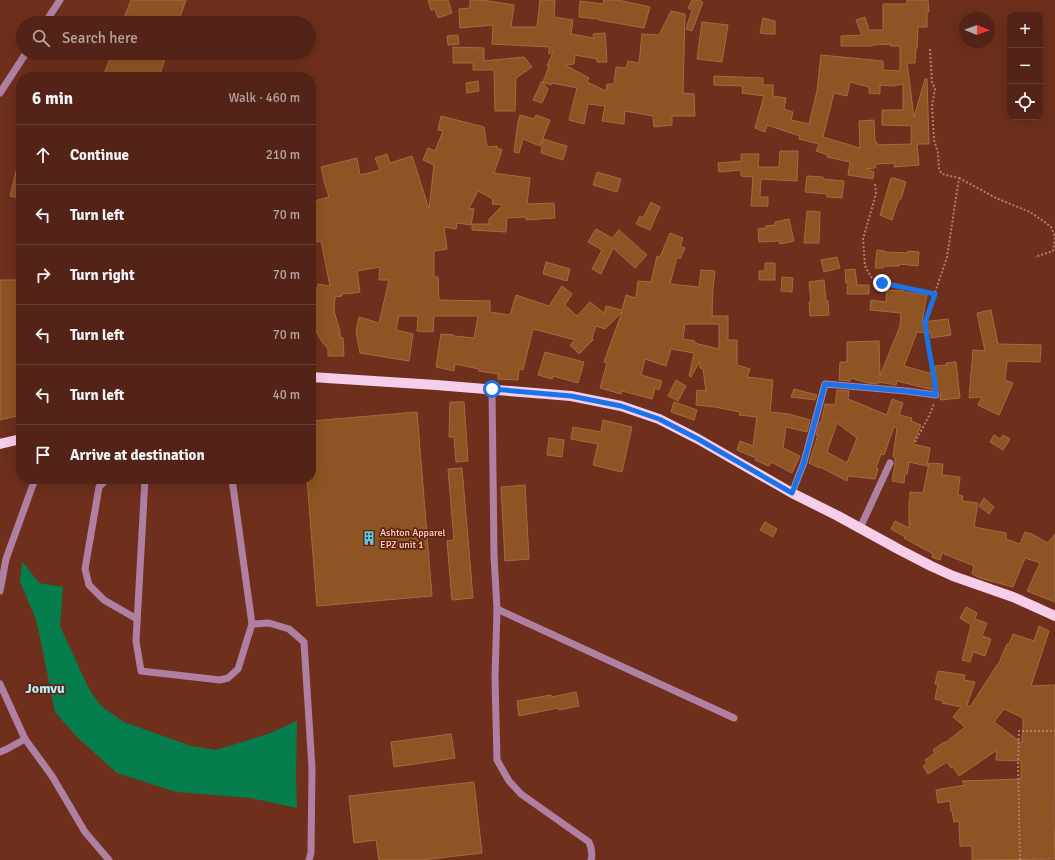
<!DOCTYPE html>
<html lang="en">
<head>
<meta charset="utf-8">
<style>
	body { margin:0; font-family:Signika,sans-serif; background:#5c2f23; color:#f1f3f6 }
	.controls { position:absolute; right:12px; top:12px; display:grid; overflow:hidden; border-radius:8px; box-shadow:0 4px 16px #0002 }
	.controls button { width:36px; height:36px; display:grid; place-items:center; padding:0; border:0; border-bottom:1px solid #684035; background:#522316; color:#f1f3f6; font:20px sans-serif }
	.compass { position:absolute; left:959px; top:12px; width:36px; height:36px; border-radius:50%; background:#522316; box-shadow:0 4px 16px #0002; rotate:91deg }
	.stop { position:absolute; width:12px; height:12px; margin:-9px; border:3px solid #1a73e8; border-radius:50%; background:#fff }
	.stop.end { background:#1a73e8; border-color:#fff; box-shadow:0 1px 4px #0008 }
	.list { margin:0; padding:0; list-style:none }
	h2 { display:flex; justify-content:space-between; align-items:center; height:52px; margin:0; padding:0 16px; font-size:17px }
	h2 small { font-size:13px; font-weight:400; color:#b5a4a1 }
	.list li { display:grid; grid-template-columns:26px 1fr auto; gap:12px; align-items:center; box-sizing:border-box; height:60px; padding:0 16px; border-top:1px solid #684035 }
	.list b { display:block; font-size:15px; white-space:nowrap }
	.list em { font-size:13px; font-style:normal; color:#b5a4a1 }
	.icon { flex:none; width:22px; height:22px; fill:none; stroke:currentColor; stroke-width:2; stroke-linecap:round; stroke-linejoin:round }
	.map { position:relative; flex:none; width:1055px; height:860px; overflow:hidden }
	.search { position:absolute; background:#522316; box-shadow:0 4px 16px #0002; left:16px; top:16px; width:300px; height:44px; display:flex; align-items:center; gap:10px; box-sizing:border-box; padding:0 14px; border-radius:22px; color:#b5a4a1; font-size:15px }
	.panel { position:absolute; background:#522316; box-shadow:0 4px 16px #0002; left:16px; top:72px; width:300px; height:412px; border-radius:16px }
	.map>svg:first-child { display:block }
</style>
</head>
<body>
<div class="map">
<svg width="1055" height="860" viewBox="0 0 1055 860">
	<rect width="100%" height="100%" fill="#6e2f1d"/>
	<polygon fill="#057d4c" points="22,561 39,583 63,587 60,626 89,689 101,706 124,722 191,746 216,750 268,734 297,721 296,775 297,808 250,798 176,792 117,773 77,737 55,712 40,637 35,617 20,582"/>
	<g fill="#8e5423" stroke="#a56c40" fill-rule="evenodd">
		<polygon points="131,0 186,0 178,23 122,23"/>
		<polygon points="428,0 448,0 452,13 438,18 435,9 431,10"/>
		<polygon points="470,0 483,0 514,5 511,27 537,27 540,0 555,0 554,17 573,20 571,34 594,38 593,34 605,33 607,62 597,62 597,59 575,55 574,64 565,65 589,78 587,82 606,91 607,84 614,84 616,67 626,68 628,61 639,63 642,34 659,35 671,11 685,14 683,93 694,94 695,116 672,116 672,125 654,127 653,116 625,111 624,124 602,121 605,106 588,104 584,124 569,120 577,88 552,83 551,85 543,82 549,66 547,66 553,52 549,54 549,47 492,44 493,25 460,28 459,9 470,8"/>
		<polygon points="604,0 618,0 650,7 644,28 599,20 599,19 579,17 580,1 603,4"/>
		<polygon points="692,0 699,0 703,2 692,31 686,29 692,10 688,8"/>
		<path d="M907,0H928L929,12H927V27H918L917,48H916L915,63H907L914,117L925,79H927L929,144H917L919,165L894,167L895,163L876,164L875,168L866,169L874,172L873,179L848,175L850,162L827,157L828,155L816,151L819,144L799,139L800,136L767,125L765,132L755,128L764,96L742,93L743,86L714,85V76L763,78V85H773V96L786,98L784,109L793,112L791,120L809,124L817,91L821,55L883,61V70L900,71V46H890L891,44L872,45V46H841V36L862,35L856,20L865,17L869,30H883V4H907ZM850,82L869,87V93L880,94V85L892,86L903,84V110H882V125L912,126L911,130V144L877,145V142H875L874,120L859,121L860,148L823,137L834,93L847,96Z"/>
		<polygon points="763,18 775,21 775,34 768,34 760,33"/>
		<polygon points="702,22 728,25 722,62 697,59"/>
		<polygon points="458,35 459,44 448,45 447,36"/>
		<polygon points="453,47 484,48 484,61 524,57 532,67 516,78 515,111 495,111 494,70 473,70 473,63 453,63"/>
		<polygon points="112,53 167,53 159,77 103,77"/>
		<polygon points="478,81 479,91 467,93 466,83"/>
		<polygon points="542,81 548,89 542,103 533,100"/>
		<polygon points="520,115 534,119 536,115 550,120 540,146 523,139 519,153 514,152 518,122"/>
		<path d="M441,116L484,127L487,147L497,146V148L502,150L494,173L530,178L527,204L554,203L555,218L526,220V217L507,218L506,232L472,230V224H489V219L503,205L492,204L493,199L478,191L469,208L474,209L471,225L457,223L456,229L444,227L447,249L434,251V277H438L439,300L490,301V312L510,315L516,295L549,306L562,286L572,294L565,305L577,316L590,302L604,313L606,306L622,310L626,295L636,298L638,281L651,282L657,256L660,257L670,233L683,238L680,246L685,248L680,259L677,257L670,284L699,287L701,270L715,271L713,289L712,316H728V340H737V365L750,369L747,377L773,380L770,412L789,414L810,420L807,432L786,427L783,448L800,456L792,473L771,462L769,466L755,460L756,458L737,450L740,441L753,446L757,417L739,415L740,412L715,407L696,405L697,390L706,391L703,369L700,368V361L691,377L689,376L694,353L671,349L666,366L645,359L641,375L662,381L659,390L655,388L652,399L622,391L621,394L600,388L607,363L604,362L622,312L605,329L596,326L592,338L593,340L579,354L570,345L575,340L533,329L523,370L519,369L518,380L498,379V374L479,371V369L455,364L454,371L436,367L441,334L454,335V336L474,338L478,316H434L433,332L417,331L418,316H399L396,330L413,334L409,361L360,353L356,331L359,317L379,323L389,280H379L380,267L357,271L360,292L348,294V293L342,294V296L335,297L334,311L340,331V337L343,338L344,356H328V349L322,342L313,325L315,321L313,307L311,305V288H318V284L330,286L321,241L314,243L311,232V202L329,197L324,181L321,167L357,158L360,175L380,170L375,158L387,154L390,163L412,156L429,209L434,165L423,160L428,148L435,151L443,131L438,130ZM685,324H719V349L694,343L695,341L683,339Z"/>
		<polygon points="543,139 567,146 563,160 541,153"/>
		<polygon points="780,151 798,151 797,181 761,179 760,197 768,197 768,206 751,206 753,177 741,176 741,170 719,172 718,163 741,161 741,154 759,154 758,167 779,167"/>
		<polygon points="18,164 21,165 21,198 10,196"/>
		<polygon points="597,172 621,179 617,192 593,185"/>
		<polygon points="807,176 823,177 823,179 844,181 842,198 827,197 827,194 805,192"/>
		<polygon points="891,178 894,178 906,182 901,199 899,199 892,220 880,215"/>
		<polygon points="651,202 660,207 650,230 636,224 640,216 643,218"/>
		<polygon points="807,211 820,212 819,243 804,243"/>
		<polygon points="789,219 794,241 780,244 779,241 759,242 758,229 766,228 766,226 775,225 775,222"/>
		<polygon points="596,229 612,238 619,230 647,255 635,268 613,248 601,274 592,269 602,250 588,242"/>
		<polygon points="877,250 885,251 885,252 908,253 908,251 919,252 918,266 899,264 899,266 883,266 883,268 875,268"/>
		<polygon points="837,257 840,268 824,272 821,260"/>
		<polygon points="546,262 570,269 567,281 543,274"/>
		<polygon points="765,263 775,263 775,280 759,280 759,271 765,271"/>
		<polygon points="855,269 857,285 869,285 869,294 847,294 848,283 846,283 845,270"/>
		<polygon points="782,277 793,278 792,292 781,291"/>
		<polygon points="0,280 21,280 21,318 19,318 17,416 0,420"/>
		<polygon points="824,280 826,301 828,301 829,315 810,316 809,302 811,302 809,282"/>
		<polygon points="887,290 904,291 904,292 927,295 922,322 948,319 951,335 931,338 931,333 917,332 904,366 936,375 935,366 947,365 946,363 956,362 960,398 940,400 941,393 939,391 925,388 897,381 896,385 878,382 878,384 868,383 851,378 850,381 839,380 840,362 847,362 847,342 879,341 880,376 900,326 901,313 870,310 871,300 886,302"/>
		<polygon points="991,310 998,344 1041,345 1040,362 1007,361 1005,380 1013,383 999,415 978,405 982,397 969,398 973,350 985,351 977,313"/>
		<polygon points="545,352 584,362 578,383 553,376 552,379 538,375"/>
		<polygon points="676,380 686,386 678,401 668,396"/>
		<polygon points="794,389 817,395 815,400 791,397"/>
		<path d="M837,390L849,391L848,399L887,415L892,399L903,403L899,415L912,418L911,421L921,425L913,444L930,448L927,466L909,462L907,474H905L904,483L892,481L895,463V458L893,457L897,428L894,427L884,455L881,454L876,468L878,469L875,479L848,476L847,481L820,467L819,468L809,463L818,435H816L820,422L821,423L825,404L835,405ZM837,423L857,438L847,463L827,452Z"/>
		<polygon points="450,402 464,402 468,461 456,462 454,437 449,437"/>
		<polygon points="674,402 697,410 694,420 671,412"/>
		<polygon points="417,412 432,596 317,606 307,479 311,479 311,421"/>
		<polygon points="603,420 632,427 622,472 593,465 598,444 571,439 573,427 601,432"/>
		<polygon points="994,435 1000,439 1003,435 1010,439 1003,450 990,442"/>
		<polygon points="549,438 564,440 562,457 547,455"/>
		<polygon points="929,463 943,464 942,475 960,477 958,495 963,496 962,501 978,503 974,527 1006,533 1006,539 1020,544 1025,532 1032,534 1048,543 1055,534 1055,602 1027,591 1040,563 1025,558 1013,587 980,578 972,574 974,566 942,553 940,560 932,557 933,554 904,538 905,537 891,529 895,521 909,528 909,500 910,500 910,492 923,493"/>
		<polygon points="462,468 473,598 452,600 447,541 454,540 448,469"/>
		<polygon points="525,485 529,559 505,561 501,487"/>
		<polygon points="984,498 994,507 989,514 979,506"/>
		<polygon points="765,522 777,529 773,537 760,530"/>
		<polygon points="966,607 977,613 975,619 987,623 982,636 991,639 985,656 973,652 970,662 962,660 971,625 960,618"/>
		<path d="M1039,626L1049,631L1031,686L1055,685V798H1054V820L1055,859L972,860V846H960L959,821L954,822L952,811H951L950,801L938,803L936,790L965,785L962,781L1021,779V761L996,760L997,750L959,776L953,767L951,768L947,762L928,774L923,766L927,763L925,760L935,753L933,750L944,742L945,743L965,727L953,717L961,707L942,703L943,701L935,699L938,684H935L938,671L965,675L964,680L975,682L967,705L970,707L997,665H998L1007,644H1009L1013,634L1034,641ZM1004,709L1023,718V734H1022V743L994,722Z"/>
		<polygon points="576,692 579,706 559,710 558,708 519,716 517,701 551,695 552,697"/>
		<polygon points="451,734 455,758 394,767 391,742"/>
		<polygon points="474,782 482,853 422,860 379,860 376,840 354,843 349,796"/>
	</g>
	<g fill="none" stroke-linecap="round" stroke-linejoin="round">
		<g stroke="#b27e6f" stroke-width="2" stroke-dasharray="2 2" stroke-linecap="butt">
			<polyline points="930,49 932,82 935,89 932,106 934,140 938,153 939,169 942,174 959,178 947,257 925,322 928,344 935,388"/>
			<polyline points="959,178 996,198 1030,212 1046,223 1051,227 1055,237 1053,251 1035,257"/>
			<polyline points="875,184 876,194 863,239 865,266 871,277 882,283 935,294"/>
			<polyline points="915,442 929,416 934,404"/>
			<polyline points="1020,860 1018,762 1019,731 1055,731"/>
		</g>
		<g stroke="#af80a2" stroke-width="7">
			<polyline points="45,23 60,0"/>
			<polyline points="0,93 26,53"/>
			<path d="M492,389L494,556L497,609L495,678L497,760L509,781L521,794L589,842C591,847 593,854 591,860"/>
			<polyline points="107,479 99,487 85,569 89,585 104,600 137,619"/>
			<polyline points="145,479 136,641 141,671 220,680 228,678 238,669 252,624"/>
			<polyline points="232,479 252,624 269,623 289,629 304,642 312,768 311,853 309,860"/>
			<polyline points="792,493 804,462 825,384 906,391 936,395"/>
			<polyline points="860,528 890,463"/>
			<polyline points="0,591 6,559 35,479"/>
			<polyline points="497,609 734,718"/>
			<polyline points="0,684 25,739 52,776 85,832 109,860"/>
			<polyline points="0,752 7,749 25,739"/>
		</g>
		<g stroke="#f6ceea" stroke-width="10">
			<polyline points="311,377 436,385 571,396 621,406 659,419 698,439 792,493 838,516 900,550 931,566 953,576 1013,597 1055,616"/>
			<polyline points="0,444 21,439"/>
		</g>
	</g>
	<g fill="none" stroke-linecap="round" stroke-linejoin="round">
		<polyline stroke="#1a73e8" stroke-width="5" points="492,389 571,396 621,406 659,419 698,439 792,493 804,462 825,384 906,391 936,395 934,377 928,344 925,322 935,294 882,283"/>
	</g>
	<defs>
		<symbol id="building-bare" viewBox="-9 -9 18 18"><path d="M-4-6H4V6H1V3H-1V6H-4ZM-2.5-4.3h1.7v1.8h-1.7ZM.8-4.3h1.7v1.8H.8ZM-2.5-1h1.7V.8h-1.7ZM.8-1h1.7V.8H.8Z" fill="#59c8e5" stroke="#622411" stroke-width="2.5" paint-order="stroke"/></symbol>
	</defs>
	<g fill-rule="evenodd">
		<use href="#building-bare" x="359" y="528" width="20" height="20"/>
	</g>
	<g text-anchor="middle" stroke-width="3.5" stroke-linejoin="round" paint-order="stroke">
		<g font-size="10" fill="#fdd5ca" stroke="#622411" text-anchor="start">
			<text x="380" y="536">Ashton Apparel<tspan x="380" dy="12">EPZ unit 1</tspan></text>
		</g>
		<g font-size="14" font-weight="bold" fill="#b4ebfb" stroke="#622411">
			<text x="45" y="693">Jomvu</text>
		</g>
	</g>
</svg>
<div class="controls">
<button>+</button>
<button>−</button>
<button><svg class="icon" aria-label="locate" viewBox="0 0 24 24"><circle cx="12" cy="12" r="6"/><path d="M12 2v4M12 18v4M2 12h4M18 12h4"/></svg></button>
</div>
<svg class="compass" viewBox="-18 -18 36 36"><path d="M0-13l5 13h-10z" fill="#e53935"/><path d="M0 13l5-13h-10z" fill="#b5a4a1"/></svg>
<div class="stop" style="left:492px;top:389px"></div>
<div class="stop end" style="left:882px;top:283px"></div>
<div class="search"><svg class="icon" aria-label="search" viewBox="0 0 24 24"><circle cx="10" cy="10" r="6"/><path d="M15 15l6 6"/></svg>Search here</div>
<section class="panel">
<h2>6 min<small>Walk · 460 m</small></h2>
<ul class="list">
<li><svg class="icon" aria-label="ahead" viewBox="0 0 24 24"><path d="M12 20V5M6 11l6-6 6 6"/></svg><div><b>Continue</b></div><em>210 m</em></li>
<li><svg class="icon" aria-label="left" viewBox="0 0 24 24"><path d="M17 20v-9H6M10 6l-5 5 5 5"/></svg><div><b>Turn left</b></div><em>70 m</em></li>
<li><svg class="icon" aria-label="right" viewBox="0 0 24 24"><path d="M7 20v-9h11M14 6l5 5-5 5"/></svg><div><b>Turn right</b></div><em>70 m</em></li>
<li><svg class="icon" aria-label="left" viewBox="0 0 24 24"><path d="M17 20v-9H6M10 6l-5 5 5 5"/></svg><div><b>Turn left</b></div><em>70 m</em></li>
<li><svg class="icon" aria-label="left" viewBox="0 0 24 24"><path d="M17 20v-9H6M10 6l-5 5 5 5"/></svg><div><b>Turn left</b></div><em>40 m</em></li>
<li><svg class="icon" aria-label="arrive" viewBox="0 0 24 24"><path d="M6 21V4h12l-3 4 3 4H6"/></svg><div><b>Arrive at destination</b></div></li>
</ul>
</section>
</div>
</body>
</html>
